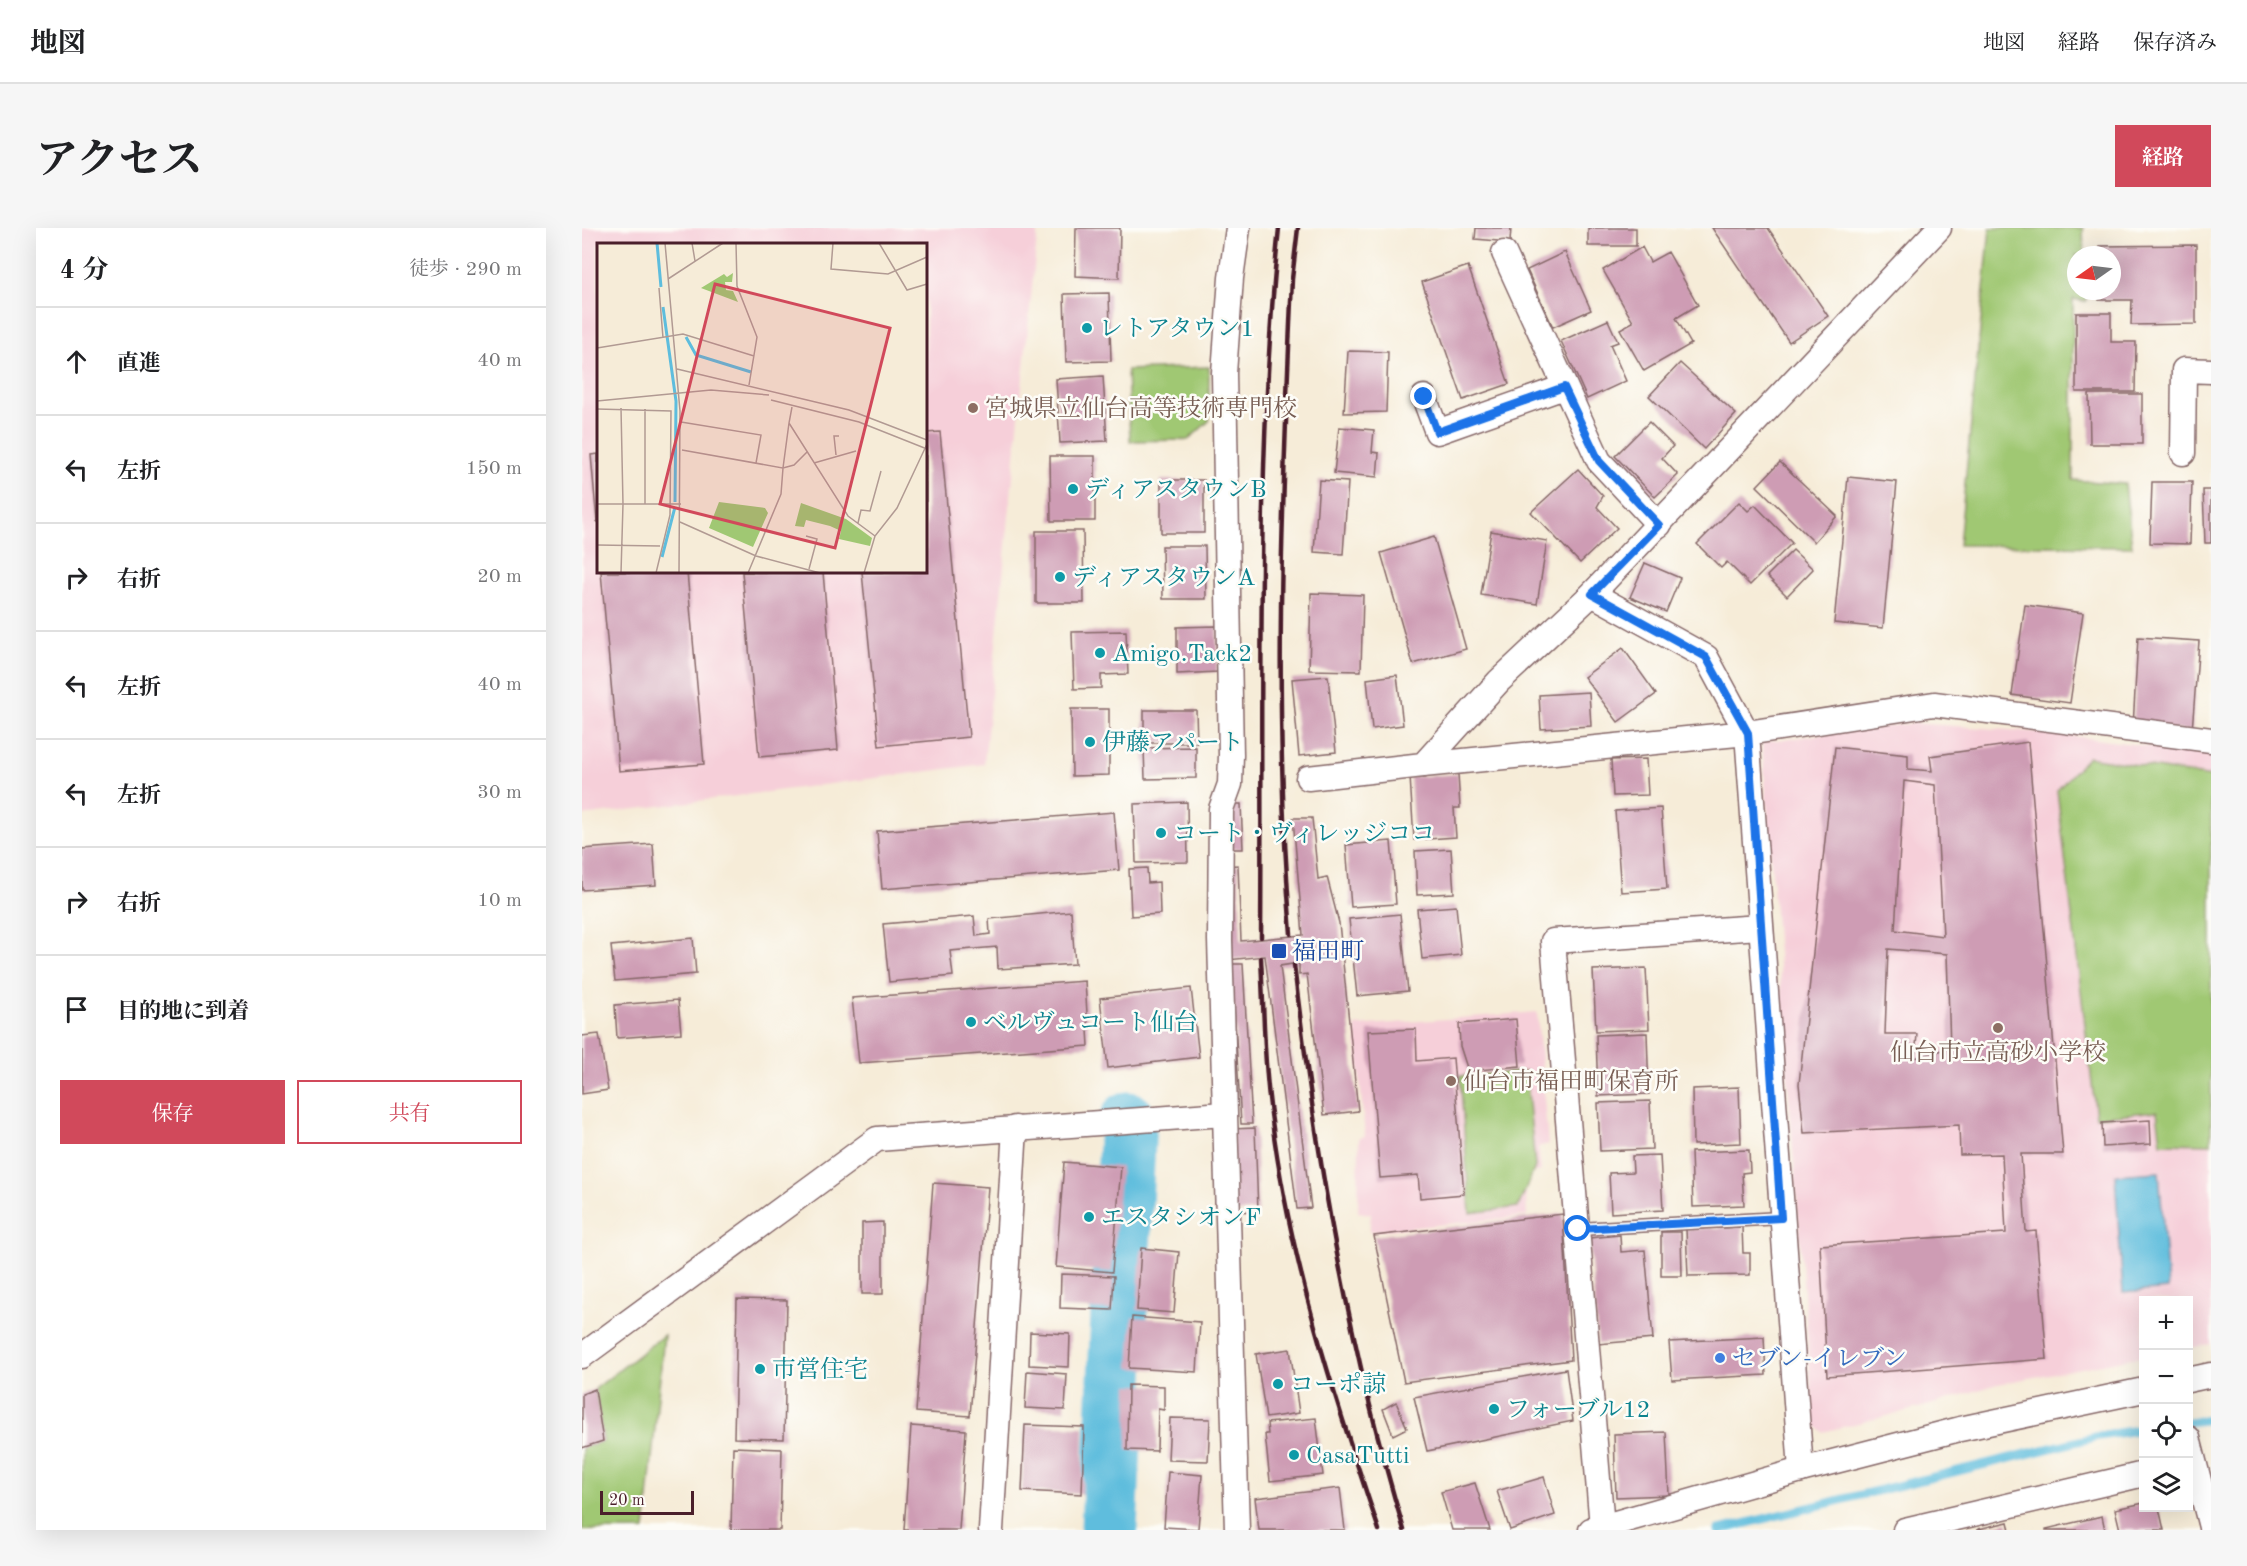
<!DOCTYPE html>
<html lang="ja">
<head>
<meta charset="utf-8">
<style>
	body { margin:0; font-family:"Old Standard TT","Noto Serif JP",serif; background:#f6f6f6; color:#202124 }
	.controls { position:absolute; right:18px; bottom:18px; display:grid; overflow:hidden; border-radius:0px; box-shadow:0 6px 24px #0002 }
	.controls button { width:54px; height:54px; display:grid; place-items:center; padding:0; border:0; border-bottom:2px solid #e0e0e0; background:#fff; color:#202124; font:30px sans-serif }
	.compass { position:absolute; left:1485px; top:18px; width:54px; height:54px; border-radius:50%; background:#fff; box-shadow:0 6px 24px #0002; rotate:256deg }
	.scale { position:absolute; left:18px; bottom:15px; width:94px; box-sizing:border-box; padding-left:6px; border:3px solid #4a1f2b; border-top:0; font-size:16px; line-height:21px; white-space:nowrap; color:#4a1f2b; -webkit-text-stroke:4px #fdfcf7; paint-order:stroke }
	.stop { position:absolute; width:18px; height:18px; margin:-14px; border:4px solid #1a73e8; border-radius:50%; background:#fff }
	.stop.end { background:#1a73e8; border-color:#fff; box-shadow:0 2px 6px #0008 }
	.list { margin:0; padding:0; list-style:none }
	h2 { display:flex; justify-content:space-between; align-items:center; height:78px; margin:0; padding:0 24px; font-size:26px }
	h2 small { font-size:20px; font-weight:400; color:#757577 }
	.list li { display:grid; grid-template-columns:39px 1fr auto; gap:18px; align-items:center; box-sizing:border-box; height:108px; padding:0 24px; border-top:2px solid #e0e0e0 }
	.list b { display:block; font-size:22px; white-space:nowrap }
	.list em { font-size:20px; font-style:normal; color:#757577 }
	.actions { display:flex; gap:12px; padding:18px 24px }
	.actions a { flex:1; padding:14px 0; border:2px solid #d1495b; border-radius:0px; text-align:center; font-size:21px; color:#d1495b }
	.actions .main { background:#d1495b; color:#fff }
	.icon { flex:none; width:33px; height:33px; fill:none; stroke:currentColor; stroke-width:2; stroke-linecap:round; stroke-linejoin:round }
	.map { position:relative; flex:none; width:1629px; height:1302px; overflow:hidden; border-radius:0px }
	header { display:flex; align-items:center; gap:36px; box-sizing:border-box; height:84px; padding:0 30px; background:#fff; border-bottom:2px solid #e0e0e0 }
	header strong { font-size:28px }
	nav { display:flex; gap:33px; margin-inline-start:auto; font-size:21px }
	.intro { display:flex; align-items:center; justify-content:space-between; box-sizing:border-box; height:144px; padding:0 36px }
	h1 { margin:0; font-size:42px }
	.button { padding:15px 27px; border-radius:0px; background:#d1495b; color:#fff; font-size:21px; font-weight:700 }
	main { display:flex; gap:36px; padding:0 36px }
	aside { flex:1; background:#fff; border-radius:0px; box-shadow:0 6px 24px #0002 }
	.map>svg:first-child { display:block }
</style>
</head>
<body>
<header>
<strong>地図</strong>
<nav><a>地図</a><a>経路</a><a>保存済み</a></nav>
</header>
<div class="intro"><h1>アクセス</h1><a class="button">経路</a></div>
<main>
<aside>
<h2>4 分<small>徒歩 · 290 m</small></h2>
<ul class="list">
<li><svg class="icon" aria-label="ahead" viewBox="0 0 24 24"><path d="M12 20V5M6 11l6-6 6 6"/></svg><div><b>直進</b></div><em>40 m</em></li>
<li><svg class="icon" aria-label="left" viewBox="0 0 24 24"><path d="M17 20v-9H6M10 6l-5 5 5 5"/></svg><div><b>左折</b></div><em>150 m</em></li>
<li><svg class="icon" aria-label="right" viewBox="0 0 24 24"><path d="M7 20v-9h11M14 6l5 5-5 5"/></svg><div><b>右折</b></div><em>20 m</em></li>
<li><svg class="icon" aria-label="left" viewBox="0 0 24 24"><path d="M17 20v-9H6M10 6l-5 5 5 5"/></svg><div><b>左折</b></div><em>40 m</em></li>
<li><svg class="icon" aria-label="left" viewBox="0 0 24 24"><path d="M17 20v-9H6M10 6l-5 5 5 5"/></svg><div><b>左折</b></div><em>30 m</em></li>
<li><svg class="icon" aria-label="right" viewBox="0 0 24 24"><path d="M7 20v-9h11M14 6l5 5-5 5"/></svg><div><b>右折</b></div><em>10 m</em></li>
<li><svg class="icon" aria-label="arrive" viewBox="0 0 24 24"><path d="M6 21V4h12l-3 4 3 4H6"/></svg><div><b>目的地に到着</b></div></li>
</ul>
<div class="actions"><a class="main">保存</a><a>共有</a></div>
</aside>
<div class="map">
<svg width="1629" height="1302" viewBox="0 0 1629 1302">
	<rect width="100%" height="100%" fill="#fdfcf7"/>
	<filter id="ink" filterUnits="userSpaceOnUse"><feTurbulence type="fractalNoise" baseFrequency=".0167" numOctaves="2"/><feDisplacementMap in="SourceGraphic" scale="12" xChannelSelector="R" yChannelSelector="G"/><feConvolveMatrix kernelMatrix="1 2 1 2 8 2 1 2 1" color-interpolation-filters="sRGB"/></filter>
	<filter id="wash" filterUnits="userSpaceOnUse"><feTurbulence type="fractalNoise" baseFrequency=".008" numOctaves="4" result="noise"/><feDisplacementMap in="SourceGraphic" scale="24" xChannelSelector="R" yChannelSelector="G"/><feGaussianBlur stdDeviation="1.35" result="paint"/><feColorMatrix in="noise" values="0 0 0 0 0 0 0 0 0 0 0 0 0 0 0 0 0 1.4 0 .05"/><feComposite in="paint" operator="in"/></filter>
	<g filter="url(#wash)">
		<rect width="100%" height="100%" fill="#f6ecd8"/>
		<g fill="#f6cfd9" fill-rule="evenodd">
			<path d="M0,0H456L402,536L0,588ZM16,16H344V344H16Z"/>
			<polygon points="1331,495 1470,505 1629,527 1629,1116 1607,1120 1606,1072 1562,1072 1561,1128 1416,1156 1348,1177 1241,1204 1232,1197 1180,514"/>
			<polygon points="955,784 966,916 956,919 959,943 943,946 945,988 787,1004 789,986 776,984 777,910 783,908 773,798"/>
		</g>
		<g fill="#a0c873" stroke="#75744f" stroke-width="1.5">
			<polygon points="1408,0 1501,0 1502,27 1494,27 1494,63 1503,63 1504,73 1491,71 1491,252 1543,256 1550,319 1377,317"/>
			<polygon points="627,139 627,193 606,212 548,213 545,142"/>
			<polygon points="1506,529 1629,549 1629,916 1579,915 1575,883 1514,889 1475,562"/>
			<polygon points="944,843 953,939 936,979 888,985 878,848"/>
			<polygon points="82,1107 63,1302 0,1302 0,1220 21,1213 13,1161"/>
		</g>
		<polygon fill="#5ebddd" stroke="#546e84" stroke-width="1.5" points="1577,944 1586,1061 1541,1065 1533,947"/>
		<g fill="none" stroke-linecap="round" stroke-linejoin="round">
			<g stroke="#5ebddd" stroke-width="9">
				<polyline points="1606,1194 1629,1191"/>
				<polyline points="1137,1302 1517,1208 1562,1201"/>
			</g>
			<polyline stroke="#5ebddd" stroke-width="57" points="527,1302 546,892"/>
		</g>
		<g id="blocks">
			<g fill="#ce9cb4" fill-rule="evenodd">
				<polygon points="494,0 538,0 537,50 493,48"/>
				<polygon points="894,0 929,0 928,14 893,11"/>
				<rect x="1006" y="0" width="48" height="18"/>
				<polygon points="1130,0 1186,0 1246,88 1207,114"/>
				<polygon points="1614,17 1614,96 1549,97 1550,72 1517,72 1517,63 1530,63 1530,27 1517,27 1517,18"/>
				<polygon points="1060,19 1068,34 1086,24 1116,77 1094,90 1109,116 1062,143 1038,101 1051,94 1021,42"/>
				<polygon points="983,24 1009,82 971,99 945,42"/>
				<polygon points="886,38 927,156 881,172 840,54"/>
				<polygon points="527,65 529,133 484,134 482,66"/>
				<polygon points="1494,85 1529,85 1529,114 1554,114 1553,164 1494,164"/>
				<polygon points="1026,92 1036,114 1028,117 1044,153 1005,171 979,113"/>
				<polygon points="766,123 806,124 804,184 762,185"/>
				<polygon points="1098,135 1154,186 1122,221 1067,168"/>
				<polygon points="521,148 525,213 478,215 474,151"/>
				<polygon points="1507,166 1560,166 1560,216 1508,216"/>
				<polygon points="1067,194 1091,218 1080,230 1096,247 1073,269 1033,228"/>
				<polygon points="757,199 792,202 790,224 797,225 795,249 752,245"/>
				<polygon points="358,204 387,509 297,518 280,344 344,344 344,205"/>
				<polygon points="16,226 16,294 15,294 9,227"/>
				<polygon points="468,228 513,228 513,293 469,293"/>
				<polygon points="1198,234 1255,288 1232,314 1175,258"/>
				<polygon points="996,241 1021,268 1015,279 1035,300 998,335 949,284"/>
				<polygon points="1266,249 1315,254 1301,400 1252,395"/>
				<rect x="579" y="252" width="43" height="53"/>
				<polygon points="737,252 766,254 761,326 732,324"/>
				<polygon points="1570,254 1610,254 1608,316 1568,315"/>
				<polygon points="1621,262 1629,262 1629,315 1623,315"/>
				<polygon points="1157,274 1166,283 1173,277 1210,315 1168,357 1145,334 1139,340 1115,316"/>
				<polygon points="454,303 501,303 502,375 454,375"/>
				<polygon points="909,303 965,313 955,376 899,367"/>
				<polygon points="852,309 884,421 831,436 799,325"/>
				<polygon points="580,318 623,318 624,371 581,371"/>
				<polygon points="1211,322 1231,341 1205,368 1185,348"/>
				<polygon points="1063,335 1098,350 1084,384 1048,369"/>
				<polygon points="19,344 105,344 122,536 37,543"/>
				<polygon points="160,344 241,344 256,522 177,529"/>
				<polygon points="729,365 781,367 779,443 727,442"/>
				<polygon points="1443,377 1501,385 1488,475 1430,467"/>
				<polygon points="635,398 635,444 595,446 595,399"/>
				<polygon points="544,403 546,446 519,447 519,460 492,461 490,404"/>
				<polygon points="1556,409 1617,413 1610,503 1551,499"/>
				<polygon points="1041,420 1074,466 1036,494 1002,449"/>
				<polygon points="815,447 821,497 790,501 785,451"/>
				<polygon points="746,448 754,524 717,528 710,451"/>
				<polygon points="1007,464 1009,498 959,501 957,467"/>
				<polygon points="489,481 527,481 527,547 490,548"/>
				<polygon points="562,482 614,482 615,515 562,515"/>
				<path d="M1446,514L1481,926H1439L1444,1004L1454,1003L1465,1131L1245,1148L1238,1017L1424,1005L1420,926L1378,927L1377,897L1222,905L1217,856L1253,519L1326,527V541L1350,543L1348,528ZM1322,553L1353,557L1361,708L1313,702ZM1306,721L1365,726L1368,820L1333,830L1335,806H1303Z"/>
				<polygon points="614,519 614,550 563,551 562,520"/>
				<polygon points="1064,531 1066,567 1031,568 1029,532"/>
				<polygon points="876,546 878,580 872,580 874,609 832,612 828,549"/>
				<polygon points="605,574 606,634 554,635 552,576"/>
				<polygon points="646,576 659,576 661,621 647,621"/>
				<polygon points="1079,580 1085,661 1039,664 1033,583"/>
				<polygon points="532,584 537,642 300,661 295,603"/>
				<polygon points="711,590 730,590 736,651 745,649 757,695 776,883 742,887 725,746 717,747 717,735 698,738 729,980 715,981 683,728 646,732 643,638 656,637 659,713 721,707"/>
				<polygon points="809,613 814,676 769,679 764,617"/>
				<polygon points="71,616 74,657 0,662 0,621"/>
				<polygon points="869,621 872,665 835,667 833,623"/>
				<polygon points="565,640 566,655 577,654 578,686 549,688 547,641"/>
				<polygon points="874,678 879,727 840,731 835,681"/>
				<polygon points="489,683 493,736 416,741 415,719 368,723 371,748 307,754 301,696 392,688 394,708 408,706 407,691"/>
				<polygon points="818,686 826,763 775,768 767,691"/>
				<polygon points="111,710 114,746 33,753 29,718"/>
				<polygon points="649,736 661,736 670,896 659,896 652,777 646,778"/>
				<polygon points="1064,740 1067,801 1014,803 1011,742"/>
				<polygon points="503,753 507,818 277,835 270,770"/>
				<polygon points="609,760 617,829 526,840 518,770"/>
				<polygon points="96,772 99,805 35,810 33,777"/>
				<polygon points="934,791 938,838 886,843 878,818 877,796"/>
				<polygon points="834,801 835,833 871,830 882,966 838,970 836,947 798,950 786,803"/>
				<polygon points="1065,805 1067,866 1016,868 1014,807"/>
				<polygon points="17,806 26,862 0,866 0,808"/>
				<polygon points="1157,859 1159,915 1111,917 1110,861"/>
				<polygon points="1068,873 1070,921 1018,923 1016,875"/>
				<polygon points="1568,892 1569,916 1521,919 1520,895"/>
				<polygon points="673,900 676,983 653,984 650,901"/>
				<polygon points="1167,922 1168,944 1160,945 1162,977 1111,979 1109,924"/>
				<polygon points="1078,927 1081,982 1029,985 1027,945 1051,944 1050,928"/>
				<polygon points="482,934 539,939 530,1044 474,1039"/>
				<polygon points="351,955 406,959 388,1188 334,1184"/>
				<polygon points="981,986 989,1132 822,1154 792,1008"/>
				<polygon points="301,994 301,1066 280,1066 280,995"/>
				<polygon points="1160,999 1161,1025 1168,1025 1168,1047 1106,1048 1104,1001"/>
				<polygon points="1079,1004 1099,1004 1100,1048 1079,1048"/>
				<polygon points="1038,1007 1039,1024 1063,1022 1071,1111 1016,1116 1007,1010"/>
				<polygon points="559,1020 597,1024 592,1085 555,1082"/>
				<polygon points="479,1046 532,1048 530,1082 478,1080"/>
				<polygon points="155,1071 205,1072 202,1211 152,1210"/>
				<polygon points="550,1089 618,1094 615,1144 547,1140"/>
				<polygon points="448,1104 488,1106 487,1139 447,1137"/>
				<polygon points="1182,1109 1184,1147 1090,1152 1087,1114"/>
				<polygon points="708,1121 717,1185 684,1190 674,1126"/>
				<polygon points="984,1141 991,1193 845,1223 832,1169"/>
				<polygon points="445,1143 485,1146 483,1182 443,1180"/>
				<polygon points="546,1157 582,1158 582,1182 576,1181 575,1223 545,1222"/>
				<polygon points="13,1161 21,1213 0,1220 0,1166"/>
				<polygon points="814,1174 825,1200 811,1207 801,1181"/>
				<polygon points="588,1190 628,1191 626,1233 586,1232"/>
				<polygon points="734,1190 741,1247 688,1253 683,1206 686,1206 685,1195"/>
				<polygon points="443,1197 502,1199 500,1266 440,1263"/>
				<polygon points="329,1198 384,1202 377,1302 322,1302"/>
				<polygon points="1084,1204 1087,1267 1034,1269 1032,1206"/>
				<polygon points="151,1219 200,1221 198,1302 149,1302"/>
				<polygon points="586,1244 620,1247 616,1301 582,1299"/>
				<polygon points="962,1249 973,1287 928,1302 915,1263"/>
				<polygon points="893,1255 908,1302 870,1302 859,1264"/>
				<polygon points="758,1260 763,1302 677,1302 673,1270"/>
				<polygon points="1562,1275 1562,1280 1577,1280 1582,1302 1538,1302 1533,1281"/>
				<polygon points="1520,1288 1523,1302 1464,1302 1464,1301"/>
				<polygon points="1426,1294 1428,1302 1396,1302 1396,1301"/>
			</g>
		</g>
	</g>
	<g filter="url(#ink)">
		<use href="#blocks" fill-opacity="0" stroke="#866768" stroke-width="1.5"/>
		<g fill="none" stroke-linecap="round" stroke-linejoin="round">
			<defs>
				<polyline id="service" points="996,1001 1199,990"/>
				<g id="minor">
					<polyline points="922,25 1017,233 1077,297"/>
					<polyline points="842,169 855,204 982,159"/>
					<polyline points="1601,225 1602,142 1629,143"/>
					<polyline points="841,537 1165,505 1124,429 1010,366"/>
					<polyline points="726,550 841,537 917,453 1010,366 1357,0"/>
					<polyline points="0,1128 295,911 642,886"/>
					<polyline points="1606,1152 1629,1147"/>
					<polyline points="1606,1210 1629,1299"/>
					<polyline points="1219,1242 1165,505 1352,476 1629,512"/>
					<polyline points="1020,1299 971,713 1178,699"/>
					<polyline points="409,1302 433,900"/>
					<polyline points="655,1302 638,712 639,581 648,556 649,527 642,145 649,50 656,0"/>
					<polyline points="1009,1302 1219,1242 1378,1201 1562,1162"/>
					<polyline points="1323,1302 1562,1246"/>
				</g>
			</defs>
			<use href="#service" stroke="#866768" stroke-width="15"/>
			<use href="#minor" stroke="#866768" stroke-width="27"/>
			<use href="#service" stroke="#fff" stroke-width="12"/>
			<use href="#minor" stroke="#fff" stroke-width="24"/>
			<g stroke="#4a1f2b" stroke-width="4.5">
				<path d="M709,706C691,488 700,270 710,51L716,0"/>
				<path d="M679,709C681,473 673,235 697,0"/>
				<path d="M679,730C682,785 682,839 690,893C708,1033 752,1169 797,1302"/>
				<path d="M712,737C734,928 766,1117 822,1302"/>
			</g>
		</g>
	</g>
	<g fill="none" stroke-linecap="round" stroke-linejoin="round" filter="url(#ink)">
		<polyline stroke="#1a73e8" stroke-width="8" points="842,169 855,204 982,159 1017,233 1077,297 1010,366 1124,429 1166,505 1199,990 996,1001"/>
	</g>
	<g fill="#0f9aa8" stroke="#fdfcf7" stroke-width="2">
		<circle cx="505" cy="100" r="6"/>
		<circle cx="491" cy="261" r="6"/>
		<circle cx="478" cy="349" r="6"/>
		<circle cx="518" cy="425" r="6"/>
		<circle cx="508" cy="514" r="6"/>
		<circle cx="579" cy="605" r="6"/>
		<circle cx="389" cy="794" r="6"/>
		<circle cx="507" cy="989" r="6"/>
		<circle cx="178" cy="1141" r="6"/>
		<circle cx="696" cy="1156" r="6"/>
		<circle cx="912" cy="1181" r="6"/>
		<circle cx="712" cy="1227" r="6"/>
	</g>
	<g fill="#8d6e63" stroke="#fdfcf7" stroke-width="2">
		<circle cx="391" cy="180" r="6"/>
		<circle cx="1416" cy="800" r="6"/>
		<circle cx="869" cy="853" r="6"/>
	</g>
	<rect fill="#1a4fb4" stroke="#fdfcf7" stroke-width="2" x="689" y="715" width="16" height="16" rx="3"/>
	<circle fill="#3f7fe0" stroke="#fdfcf7" stroke-width="2" cx="1138" cy="1130" r="6"/>
	<g text-anchor="middle" stroke-width="5" stroke-linejoin="round" paint-order="stroke">
		<g font-size="24" fill="#0d838f" stroke="#fdfcf7" text-anchor="start">
			<text x="517" y="108">レトアタウン1</text>
			<text x="503" y="269">ディアスタウンB</text>
			<text x="490" y="357">ディアスタウンA</text>
			<text x="530" y="433">Amigo.Tack2</text>
			<text x="520" y="522">伊藤アパート</text>
			<text x="591" y="613">コート・ヴィレッジココ</text>
			<text x="401" y="802">ベルヴュコート仙台</text>
			<text x="519" y="997">エスタシオンF</text>
			<text x="190" y="1149">市営住宅</text>
			<text x="708" y="1164">コーポ諒</text>
			<text x="924" y="1189">フォーブル12</text>
			<text x="724" y="1235">CasaTutti</text>
		</g>
		<g font-size="24" fill="#785e54" stroke="#fdfcf7" text-anchor="start">
			<text x="403" y="188">宮城県立仙台高等技術専門校</text>
			<text x="1416" y="832" text-anchor="middle">仙台市立高砂小学校</text>
			<text x="881" y="861">仙台市福田町保育所</text>
		</g>
		<g font-size="24" fill="#164399" stroke="#fdfcf7" text-anchor="start">
			<text x="710" y="731">福田町</text>
		</g>
		<g font-size="24" fill="#366cbe" stroke="#fdfcf7" text-anchor="start">
			<text x="1150" y="1138">セブン-イレブン</text>
		</g>
	</g>
	<g transform="translate(15 15)">
		<rect width="330" height="330" fill="#f6ecd8"/>
		<path d="M136,30L135,39H128L129,47L136,48L141,59L104,45L127,31L130,34ZM122,259L168,265L171,270L156,304L112,285ZM204,260L249,276L275,295L273,303L242,296L244,288L233,283L209,277L207,284L198,283Z" fill="#a0c873"/>
		<path fill="none" stroke="#5ebddd" stroke-width="3" d="M60,0L64,44M66,64L79,158L78,259M89,94L99,112L154,129M65,314L78,264"/>
		<path fill="none" stroke="#b19a93" stroke-width="1.5" d="M68,0L83,168L82,330M95,0L98,18M139,0L140,43L160,94L152,142M236,0L234,26L291,31L330,14M282,0L310,47L330,41M71,36L126,0M62,45L66,95M0,105L86,91L157,113M80,126L252,167L330,197M174,157L262,179L330,206M0,158L114,147L172,152M195,164L192,180L251,273L278,293M24,165L26,261H84M0,166L74,168L73,272L59,330M48,166V261M84,179L164,192L159,220M192,180L186,225L197,222L210,209M85,207L186,225L184,251L151,330M239,212L237,193H242M217,220L259,208M0,261H26L24,330M83,279L159,313L223,330M261,280L264,267L273,268L284,228M209,293L220,296L212,326M0,302L63,303M267,330L278,293L300,265L330,201"/>
		<path fill="#d1495b" fill-opacity="0.15" stroke="#d1495b" stroke-width="3" d="M118,41L293,85L238,305L63,261Z"/>
		<rect width="330" height="330" fill="none" stroke="#4a1f2b" stroke-width="3"/>
	</g>
</svg>
<div class="controls">
<button>+</button>
<button>−</button>
<button><svg class="icon" aria-label="locate" viewBox="0 0 24 24"><circle cx="12" cy="12" r="6"/><path d="M12 2v4M12 18v4M2 12h4M18 12h4"/></svg></button>
<button><svg class="icon" aria-label="layers" viewBox="0 0 24 24"><path d="M12 4l9 5-9 5-9-5zM3 14l9 5 9-5"/></svg></button>
</div>
<svg class="compass" viewBox="-18 -18 36 36"><path d="M0-13l5 13h-10z" fill="#e53935"/><path d="M0 13l5-13h-10z" fill="#757577"/></svg>
<div class="scale">20 m</div>
<div class="stop" style="left:996px;top:1001px"></div>
<div class="stop end" style="left:842px;top:169px"></div>
</div>
</main>
</body>
</html>
